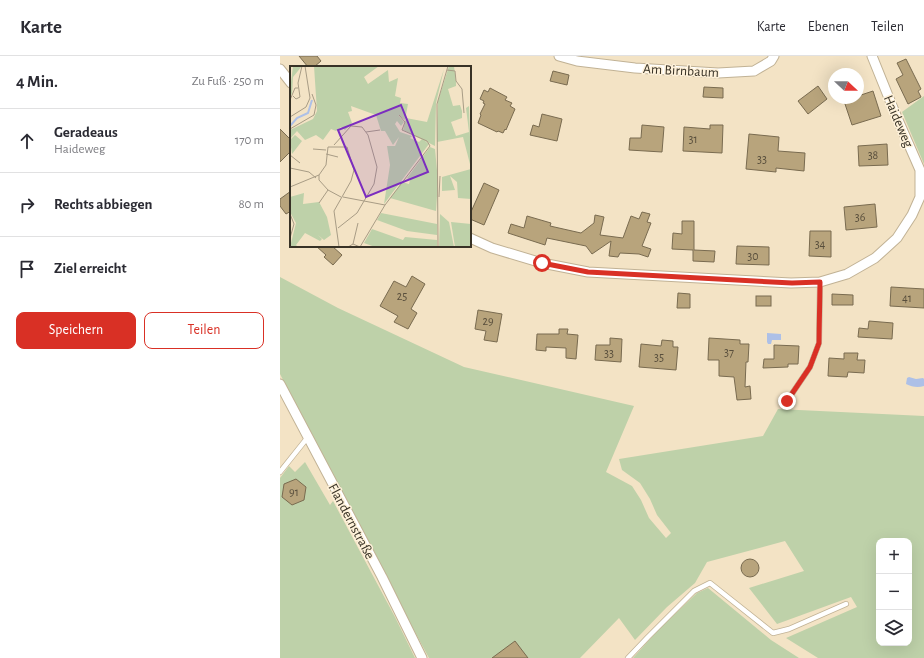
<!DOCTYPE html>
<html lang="de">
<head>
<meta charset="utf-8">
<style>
	body { margin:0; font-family:"Alegreya Sans",sans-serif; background:#f2f2f3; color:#2b2b33 }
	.controls { position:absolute; right:12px; bottom:12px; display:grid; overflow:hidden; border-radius:8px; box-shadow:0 4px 16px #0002 }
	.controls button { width:36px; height:36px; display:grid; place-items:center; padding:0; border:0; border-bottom:1px solid #e1e1e2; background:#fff; color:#2b2b33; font:20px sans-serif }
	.compass { position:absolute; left:548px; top:12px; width:36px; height:36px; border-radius:50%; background:#fff; box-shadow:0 4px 16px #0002; rotate:112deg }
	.stop { position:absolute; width:12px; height:12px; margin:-9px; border:3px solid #d93025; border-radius:50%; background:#fff }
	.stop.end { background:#d93025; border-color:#fff; box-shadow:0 1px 4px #0008 }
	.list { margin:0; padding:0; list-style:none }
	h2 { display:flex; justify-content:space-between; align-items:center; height:52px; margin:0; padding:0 16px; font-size:17px }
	h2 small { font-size:13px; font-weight:400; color:#7c7c81 }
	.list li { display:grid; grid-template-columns:26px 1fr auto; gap:12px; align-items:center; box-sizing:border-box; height:64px; padding:0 16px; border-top:1px solid #e1e1e2 }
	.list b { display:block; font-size:15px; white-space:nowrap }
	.list p { margin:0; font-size:13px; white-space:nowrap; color:#7c7c81 }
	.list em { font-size:13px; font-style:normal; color:#7c7c81 }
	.actions { display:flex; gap:8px; padding:12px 16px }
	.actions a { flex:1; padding:9px 0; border:1px solid #d93025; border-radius:8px; text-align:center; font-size:14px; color:#d93025 }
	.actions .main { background:#d93025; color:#fff }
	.icon { flex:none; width:22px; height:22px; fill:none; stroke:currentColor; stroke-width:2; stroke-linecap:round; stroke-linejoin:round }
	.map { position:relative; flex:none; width:644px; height:602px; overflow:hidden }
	header { display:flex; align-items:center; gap:24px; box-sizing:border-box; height:56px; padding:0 20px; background:#fff; border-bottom:1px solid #e1e1e2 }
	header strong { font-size:19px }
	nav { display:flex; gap:22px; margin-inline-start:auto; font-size:14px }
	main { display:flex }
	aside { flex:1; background:#fff }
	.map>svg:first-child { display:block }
</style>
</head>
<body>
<header>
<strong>Karte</strong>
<nav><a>Karte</a><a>Ebenen</a><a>Teilen</a></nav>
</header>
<main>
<aside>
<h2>4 Min.<small>Zu Fuß · 250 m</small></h2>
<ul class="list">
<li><svg class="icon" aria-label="ahead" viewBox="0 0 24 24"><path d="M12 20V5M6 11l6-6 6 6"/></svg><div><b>Geradeaus</b><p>Haideweg</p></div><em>170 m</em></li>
<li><svg class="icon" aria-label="right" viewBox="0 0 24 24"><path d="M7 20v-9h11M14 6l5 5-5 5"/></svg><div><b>Rechts abbiegen</b></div><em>80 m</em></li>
<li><svg class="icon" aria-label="arrive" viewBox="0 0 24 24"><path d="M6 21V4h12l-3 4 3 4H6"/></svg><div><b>Ziel erreicht</b></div></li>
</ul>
<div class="actions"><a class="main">Speichern</a><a>Teilen</a></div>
</aside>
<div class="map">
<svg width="644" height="602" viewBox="0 0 644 602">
	<rect width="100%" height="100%" fill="#f3e3c5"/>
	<g fill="#bed1a9" fill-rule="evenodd">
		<polygon points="644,40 644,108 622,56"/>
		<path d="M0,221L58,252L184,311L354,350L326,416L352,430L361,444L369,462L386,482L391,477L377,459L370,443L360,427L342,414L339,403L483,380L498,353L644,360V602H538L506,582L577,551L571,541L497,568L469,532L524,515L505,485L427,506L415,527L387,551L355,584L339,562L300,602H149L124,556L92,491L66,446L0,318ZM599,485H629V587H599Z"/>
		<polygon points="25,406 50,449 53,445 115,561 135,602 0,602 0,422 9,410 15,416"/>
		<polygon points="428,532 491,584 519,602 353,602 379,573 417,537"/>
	</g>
	<g fill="#adc0e7">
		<polygon points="487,277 501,278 501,284 492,284 491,288 488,288 487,286"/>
		<path d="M629,321L636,323L643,322L644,323V330C638,332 632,331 626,328L627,322Z"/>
	</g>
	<g fill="#b8a47c" stroke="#796b50">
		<polygon points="19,0 37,0 41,5 34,11 28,11"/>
		<polygon points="626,3 641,33 638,35 641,41 628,48 616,23 623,19 617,7"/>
		<polygon points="273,15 289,19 287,29 270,25"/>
		<polygon points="538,30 547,43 528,58 518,45"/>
		<polygon points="424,31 443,32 443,42 423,41"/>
		<polygon points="210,32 227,41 225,44 232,47 230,50 235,53 226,74 225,73 223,77 218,75 217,76 198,67 201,59 200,58 205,48 203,47 204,45 200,43 204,34 208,36"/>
		<polygon points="593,35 601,60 572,69 564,45 573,42 578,42 578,40"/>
		<polygon points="262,58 282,63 277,85 250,79 253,69 259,71"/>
		<polygon points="362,69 384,71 382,96 349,94 350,82 361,82"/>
		<polygon points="430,69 443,69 442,97 403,95 404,71 430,73"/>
		<polygon points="0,73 11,84 11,95 0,106"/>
		<polygon points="469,78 499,81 498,95 525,97 524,115 496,112 496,116 466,113"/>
		<polygon points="607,88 608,109 579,110 578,90"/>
		<polygon points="204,127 219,134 204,169 190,163 190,158"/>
		<polygon points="11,135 11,155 6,158 0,150 0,143"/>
		<polygon points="595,148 597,171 566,174 564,151"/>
		<polygon points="362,156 370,158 367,166 371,167 362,190 371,193 368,201 359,198 340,197 338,201 329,200 331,185 312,198 306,190 267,182 265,189 228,177 231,168 244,172 247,160 271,167 270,170 301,177 314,167 315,159 324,161 320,179 343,182 351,160 359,163"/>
		<polygon points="402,165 414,165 414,194 435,195 434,206 413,205 413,194 392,193 393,177 402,178"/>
		<polygon points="530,175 551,175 551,201 529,200"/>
		<polygon points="36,190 52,190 62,199 53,209 44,201 46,199"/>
		<polygon points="457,190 489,191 489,209 456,208"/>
		<polygon points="132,220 145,228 131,253 137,257 128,273 114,266 118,260 100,250 114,225 126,231"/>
		<polygon points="611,231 644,233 644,252 610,250"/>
		<polygon points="398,237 410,238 410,252 397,252"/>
		<polygon points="552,238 573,239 573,249 552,249"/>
		<rect x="476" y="240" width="15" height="10"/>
		<polygon points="198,254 222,258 217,286 204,284 206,275 195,273"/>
		<polygon points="589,265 613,267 612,283 578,281 579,272 588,273"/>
		<polygon points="279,273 288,273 287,278 298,279 296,303 286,302 286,292 266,291 266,295 256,294 257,278 279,278"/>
		<polygon points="330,282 342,283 341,306 315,304 316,289 330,289"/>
		<polygon points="429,282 460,284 460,288 469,288 468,306 466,306 465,331 470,330 471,343 457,344 454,321 439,320 439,304 428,304"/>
		<polygon points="382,284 393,285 393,291 398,291 396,314 359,311 361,288 381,290"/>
		<polygon points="494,289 519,290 518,308 508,308 508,311 483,312 484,303 494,303"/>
		<polygon points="564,297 578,297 577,304 585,304 584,317 568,316 567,321 548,320 549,302 564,303"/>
		<polygon points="16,423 26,431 24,444 12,449 2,441 4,428"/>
		<circle cx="470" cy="512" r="9"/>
		<polygon points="235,585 248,602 212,602"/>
	</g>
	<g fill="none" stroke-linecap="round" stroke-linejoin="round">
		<defs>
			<g id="lane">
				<polyline points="507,345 530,311 539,287 540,226"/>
				<polyline points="0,416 28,381"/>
				<polyline points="348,602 368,581 414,535 430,527 493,577 509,573 566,548"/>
			</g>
			<g id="street">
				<polyline points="279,0 297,5 355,12 438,17 474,15 491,5 494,0"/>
				<polyline points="0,13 11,27"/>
				<polyline points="190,182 212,192 262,207 308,216 511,227 540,226 567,218 595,202 617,182 632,159 640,141 640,114 615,57 592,0"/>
				<polyline points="0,328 102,521 142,602"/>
			</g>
		</defs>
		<use href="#lane" stroke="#c1b295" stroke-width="6"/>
		<use href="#street" stroke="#c1b295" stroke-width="11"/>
		<use href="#lane" stroke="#fff" stroke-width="4.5"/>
		<use href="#street" stroke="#fff" stroke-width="9"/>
	</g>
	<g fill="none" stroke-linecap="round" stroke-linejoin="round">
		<polyline stroke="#d93025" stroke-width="5" points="262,207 308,216 512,227 540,226 539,287 530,311 507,345"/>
	</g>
	<g text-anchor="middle" stroke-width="3" stroke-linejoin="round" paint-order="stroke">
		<g font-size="12" fill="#584e3c">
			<text x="413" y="87">31</text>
			<text x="593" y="103">38</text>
			<text x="482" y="107">33</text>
			<text x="580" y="165">36</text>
			<text x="540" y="192">34</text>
			<text x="473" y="204">30</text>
			<text x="122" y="244">25</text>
			<text x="627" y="246">41</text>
			<text x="208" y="269">29</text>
			<text x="449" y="300">37</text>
			<text x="329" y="301">33</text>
			<text x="379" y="305">35</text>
			<text x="14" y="440">91</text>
		</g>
		<g font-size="14" fill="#383226" stroke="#fef1d9">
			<text transform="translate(401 14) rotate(3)" y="5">Am Birnbaum</text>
			<text transform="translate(619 65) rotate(67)" y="5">Haideweg</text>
			<text transform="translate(72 465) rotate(62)" y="5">Flandernstraße</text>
		</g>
	</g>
	<g transform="translate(10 10)">
		<rect width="181" height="181" fill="#f3e3c5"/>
		<path d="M3,0H12L3,11L2,30L0,24ZM24,0H89L74,11L78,18L98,4L99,16L108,12L105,30L111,32L110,37L118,38L115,54L108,49L114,56L111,60L107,55L105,58L110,66L122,70L120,72L129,76L132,73L139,78L94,138L100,99L97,80H105L109,71L103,79L95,65H91L86,49L61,40L62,45L58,46L62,57L55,64L51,61L46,65L41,63L33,74L26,69L15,74L7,65L0,73V64L23,53L27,45ZM159,0H164L166,16V20L158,23L163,40L170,39L172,45V52L161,56L166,70L179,66L176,42L179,40L181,102L173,71L147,76L148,35ZM154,3L146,37L145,80L113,64L116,52L137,56ZM5,69L12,75L2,88L0,74ZM140,81L145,83L148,115L146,145L100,132L112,116L119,118L120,114L117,112ZM181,103V133L168,132L167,116L160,110L165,124L152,125V111ZM14,127L13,138L29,136L37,151L41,169L34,174L28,169L32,173L30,175L15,167L6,179L8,181H0L6,157L0,146V131ZM91,147L147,158V169L117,165L87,154ZM150,148L159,156L164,181H149ZM161,156L181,158V181H165ZM82,163L113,174L115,171L147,174V181H111V179V181H85L74,177Z" fill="#bed1a9"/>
		<path fill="none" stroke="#adc0e7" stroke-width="2" d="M0,60L7,52L18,47L22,34"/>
		<path fill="none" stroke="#a89c85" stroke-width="1" d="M157,4L165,5L166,15L172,23L174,47M3,30L6,33L10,31L8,17L12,0M0,34L5,22H8M109,49L115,56L112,64L137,75L140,80M0,51L16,41L20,32L15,0M0,63L24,49L26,39L22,28M76,66L90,64M44,79L61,60L72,61L78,69L87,101L84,118L67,147L48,162M23,83L36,84M36,88L48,91M0,89L10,97M0,102L19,106L26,112M29,109V114L38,124L51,131M0,121L29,109L36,99L38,81H57L64,104L61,115L44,145L49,181M53,131L95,139M149,131L150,110M29,137L38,124M0,148L4,158L0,172M63,178L68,157M58,181L63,178L70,181M70,181L95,139L140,80M148,181L147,38L158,0"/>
		<path fill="#7b2cbf" fill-opacity="0.15" stroke="#7b2cbf" stroke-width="2" d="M111,39L138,106L76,131L48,64Z"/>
		<rect width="181" height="181" fill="none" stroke="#383226" stroke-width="2"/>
	</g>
</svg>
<div class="controls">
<button>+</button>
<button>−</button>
<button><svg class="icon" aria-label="layers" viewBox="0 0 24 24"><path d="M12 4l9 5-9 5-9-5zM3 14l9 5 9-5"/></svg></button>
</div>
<svg class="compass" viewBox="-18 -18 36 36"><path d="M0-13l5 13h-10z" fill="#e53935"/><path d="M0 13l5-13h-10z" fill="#7c7c81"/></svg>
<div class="stop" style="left:262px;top:207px"></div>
<div class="stop end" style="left:507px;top:345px"></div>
</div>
</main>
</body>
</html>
